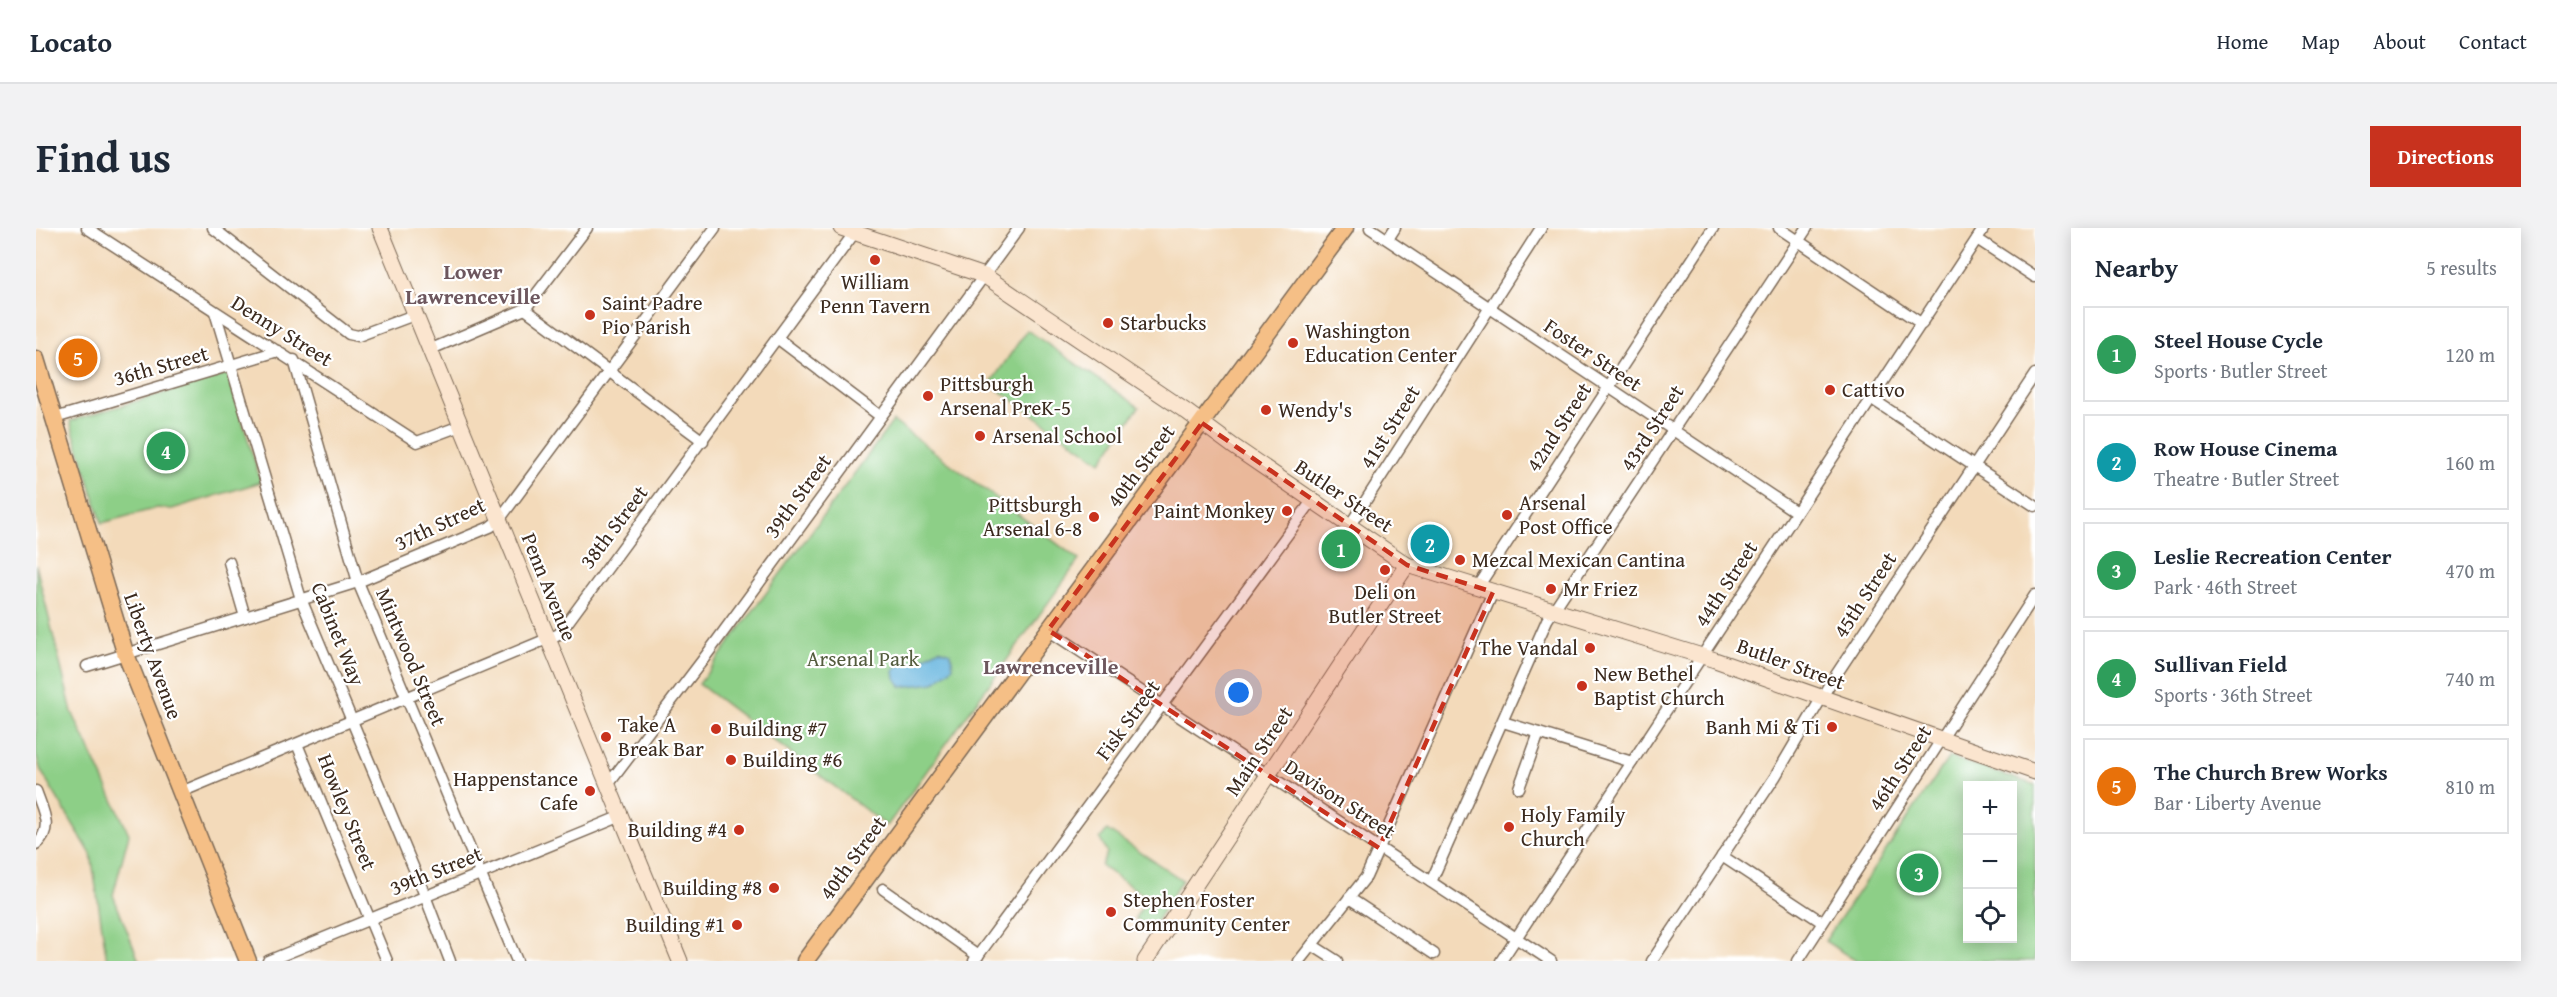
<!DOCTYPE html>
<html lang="en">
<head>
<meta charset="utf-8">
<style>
	body { margin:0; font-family:"Gentium Book Plus",serif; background:#f2f2f3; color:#1f2937 }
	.controls { position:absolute; right:18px; bottom:18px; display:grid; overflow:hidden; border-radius:0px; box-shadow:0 3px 15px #0003 }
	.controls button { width:54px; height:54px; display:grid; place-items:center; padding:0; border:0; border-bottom:2px solid #e0e1e3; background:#fff; color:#1f2937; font:30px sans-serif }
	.you { position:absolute; left:1203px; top:465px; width:21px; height:21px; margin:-15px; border:4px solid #fff; border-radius:50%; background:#1a73e8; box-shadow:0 0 0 9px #1a73e833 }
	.badge { display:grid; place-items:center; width:39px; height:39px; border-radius:50%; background:#c8321e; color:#fff; font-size:20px; font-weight:700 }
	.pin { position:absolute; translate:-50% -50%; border:3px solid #fff; box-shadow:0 2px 6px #0006 }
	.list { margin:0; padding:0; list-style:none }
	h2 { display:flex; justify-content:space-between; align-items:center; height:78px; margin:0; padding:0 24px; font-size:26px }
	h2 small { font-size:20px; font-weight:400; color:#747a83 }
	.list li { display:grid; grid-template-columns:39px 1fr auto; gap:18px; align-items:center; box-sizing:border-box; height:96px; margin:0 12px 12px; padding:0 12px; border:2px solid #e0e1e3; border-radius:0px }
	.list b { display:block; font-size:22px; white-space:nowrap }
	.list p { margin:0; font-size:20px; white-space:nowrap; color:#747a83 }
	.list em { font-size:20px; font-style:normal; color:#747a83 }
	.icon { flex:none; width:33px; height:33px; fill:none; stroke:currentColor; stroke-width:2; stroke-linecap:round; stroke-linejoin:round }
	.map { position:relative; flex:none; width:1999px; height:733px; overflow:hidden; border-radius:0px }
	header { display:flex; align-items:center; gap:36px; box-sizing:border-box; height:84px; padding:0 30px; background:#fff; border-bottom:2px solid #e0e1e3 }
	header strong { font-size:28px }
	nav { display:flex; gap:33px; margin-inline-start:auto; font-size:21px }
	.intro { display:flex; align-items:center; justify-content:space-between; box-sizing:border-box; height:144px; padding:0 36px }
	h1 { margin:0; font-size:42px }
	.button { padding:15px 27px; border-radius:0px; background:#c8321e; color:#fff; font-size:21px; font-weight:700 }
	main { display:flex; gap:36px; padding:0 36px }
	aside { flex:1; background:#fff; border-radius:0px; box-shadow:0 3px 15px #0003 }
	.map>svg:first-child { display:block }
</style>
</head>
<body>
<header>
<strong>Locato</strong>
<nav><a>Home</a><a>Map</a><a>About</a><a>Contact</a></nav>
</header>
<div class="intro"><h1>Find us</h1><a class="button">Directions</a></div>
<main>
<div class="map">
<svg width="1999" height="733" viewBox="0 0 1999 733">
	<rect width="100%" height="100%" fill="#fff"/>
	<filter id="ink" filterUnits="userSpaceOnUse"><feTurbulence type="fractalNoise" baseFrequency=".0167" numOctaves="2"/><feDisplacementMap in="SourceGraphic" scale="12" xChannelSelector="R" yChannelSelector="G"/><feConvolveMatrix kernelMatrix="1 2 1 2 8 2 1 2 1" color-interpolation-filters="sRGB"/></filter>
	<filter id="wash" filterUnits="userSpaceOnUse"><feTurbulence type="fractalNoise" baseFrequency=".008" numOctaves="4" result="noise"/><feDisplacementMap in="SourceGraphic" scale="24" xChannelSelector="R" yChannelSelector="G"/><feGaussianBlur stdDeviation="1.35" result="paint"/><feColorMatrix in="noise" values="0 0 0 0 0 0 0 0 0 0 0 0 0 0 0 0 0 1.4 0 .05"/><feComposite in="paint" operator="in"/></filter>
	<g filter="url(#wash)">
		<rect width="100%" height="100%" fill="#f3daba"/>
		<g fill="#8dcf87" stroke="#647c52" stroke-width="1.5" fill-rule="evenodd">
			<polygon points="991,102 1103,179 1065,234 954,156"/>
			<polygon points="192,146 225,254 136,281 121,280 66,295 34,193"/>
			<polygon points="857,193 1043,332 851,598 663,456"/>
			<polygon points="0,337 36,484 93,606 77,667 103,733 71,733 55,626 5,543 0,527"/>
			<path d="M1913,529L1999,557V733H1820L1789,713ZM1932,558H1976V710H1932Z"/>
			<polygon points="1071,602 1146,652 1115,702 1099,690 1112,670 1065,638 1071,625 1064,611"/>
		</g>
		<polygon fill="#63b4de" stroke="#4f6f7e" stroke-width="1.5" points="903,421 915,425 917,439 898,455 866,459 859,450 858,443 863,437 884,432"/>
	</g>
	<g filter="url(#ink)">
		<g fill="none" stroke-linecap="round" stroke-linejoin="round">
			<defs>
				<g id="street">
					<polyline points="51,0 381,214 424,198"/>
					<polyline points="177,0 313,106 322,108 378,87"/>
					<polyline points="1334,0 1760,284"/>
					<polyline points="1743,0 1886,96"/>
					<polyline points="1352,11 1359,0"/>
					<polyline points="1941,11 1999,49"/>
					<polyline points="489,81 667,213"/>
					<polyline points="179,84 265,371 386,660 414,733"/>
					<polyline points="741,110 844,188"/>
					<polyline points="393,122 489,81 551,0"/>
					<polyline points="258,132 322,354 481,733"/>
					<polyline points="1836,171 1999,278"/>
					<polyline points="19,190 242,123"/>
					<polyline points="1314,297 1505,0"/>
					<polyline points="193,334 209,389"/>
					<polyline points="1442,359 1677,0"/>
					<polyline points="1012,402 1515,733"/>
					<polyline points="51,438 322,354 454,299 463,292 679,0"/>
					<polyline points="1467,494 1596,534"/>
					<polyline points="261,516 351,733"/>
					<polyline points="571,558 666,433 983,0"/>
					<polyline points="1483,560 1503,505"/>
					<path d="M0,563C7,583 18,601 0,616"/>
					<polyline points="145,564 523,406 822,0"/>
					<polyline points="1686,628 1786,694"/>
					<polyline points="1395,654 1511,392 1771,0"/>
					<polyline points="847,661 942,728"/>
					<polyline points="1313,670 1398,726"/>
					<polyline points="1276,717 1301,733"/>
					<polyline points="232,733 583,589"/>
					<polyline points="938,733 1276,273"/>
					<polyline points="1263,733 1330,649 1457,364"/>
					<polyline points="1465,733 1948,0"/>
					<polyline points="1616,733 1739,549 1792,459 1999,146"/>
					<polyline points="1762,733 1999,367"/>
				</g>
				<g id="secondary">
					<polyline points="344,0 644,733"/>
					<polyline points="805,0 949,48 1151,184 1197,218 1371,337 1679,432 1999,544"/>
					<polyline points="1109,733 1371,337"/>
				</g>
				<g id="primary">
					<polyline points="0,131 89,424 212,733"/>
					<polyline points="769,733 1309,0"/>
				</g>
			</defs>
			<use href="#street" stroke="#7b6855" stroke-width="13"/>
			<use href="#secondary" stroke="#7b6855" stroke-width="17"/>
			<use href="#primary" stroke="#7b6855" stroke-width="19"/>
			<use href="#street" stroke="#fff" stroke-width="10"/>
			<use href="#secondary" stroke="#fbe5cf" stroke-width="15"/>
			<use href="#primary" stroke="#f5bf86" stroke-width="16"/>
		</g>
	</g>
	<path fill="#c8321e" fill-opacity="0.2" stroke="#c8321e" stroke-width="4.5" stroke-dasharray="12 8" stroke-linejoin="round" d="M1166,195L1371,337L1457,364L1343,620L1012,402Z"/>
	<g fill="#c8321e" stroke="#fff" stroke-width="2">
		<circle cx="839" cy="32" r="6"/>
		<circle cx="554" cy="87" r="6"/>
		<circle cx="1072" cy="95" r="6"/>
		<circle cx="1257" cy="115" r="6"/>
		<circle cx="1794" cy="162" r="6"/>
		<circle cx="892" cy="168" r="6"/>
		<circle cx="1230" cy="182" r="6"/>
		<circle cx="944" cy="208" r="6"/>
		<circle cx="1251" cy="283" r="6"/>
		<circle cx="1471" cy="287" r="6"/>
		<circle cx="1058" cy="289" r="6"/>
		<circle cx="1424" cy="332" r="6"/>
		<circle cx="1349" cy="342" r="6"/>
		<circle cx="1515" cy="361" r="6"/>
		<circle cx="1554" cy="420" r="6"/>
		<circle cx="1546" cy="458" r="6"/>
		<circle cx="1796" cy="499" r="6"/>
		<circle cx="680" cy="501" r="6"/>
		<circle cx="570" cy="509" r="6"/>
		<circle cx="695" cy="532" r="6"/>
		<circle cx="554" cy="563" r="6"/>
		<circle cx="1473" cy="599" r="6"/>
		<circle cx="703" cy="602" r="6"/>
		<circle cx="738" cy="660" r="6"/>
		<circle cx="1075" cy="684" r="6"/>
		<circle cx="701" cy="697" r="6"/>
	</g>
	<g text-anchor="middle" stroke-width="4.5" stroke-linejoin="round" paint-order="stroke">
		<g font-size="21" fill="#3b2a1e" stroke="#fff" text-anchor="start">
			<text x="839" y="61" text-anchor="middle">William<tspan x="839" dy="24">Penn Tavern</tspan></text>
			<text x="566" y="82">Saint Padre<tspan x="566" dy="24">Pio Parish</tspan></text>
			<text x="1084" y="102">Starbucks</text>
			<text x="1269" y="110">Washington<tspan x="1269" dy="24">Education Center</tspan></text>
			<text x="904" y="163">Pittsburgh<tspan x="904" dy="24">Arsenal PreK-5</tspan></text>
			<text x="1806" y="169">Cattivo</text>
			<text x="1242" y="189">Wendy's</text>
			<text x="956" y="215">Arsenal School</text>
			<text x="1483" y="282">Arsenal<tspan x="1483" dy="24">Post Office</tspan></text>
			<text x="1046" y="284" text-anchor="end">Pittsburgh<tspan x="1046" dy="24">Arsenal 6-8</tspan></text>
			<text x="1239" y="290" text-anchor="end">Paint Monkey</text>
			<text x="1436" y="339">Mezcal Mexican Cantina</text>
			<text x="1527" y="368">Mr Friez</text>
			<text x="1349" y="371" text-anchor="middle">Deli on<tspan x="1349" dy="24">Butler Street</tspan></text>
			<text x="1542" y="427" text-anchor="end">The Vandal</text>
			<text x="1558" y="453">New Bethel<tspan x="1558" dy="24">Baptist Church</tspan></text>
			<text x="582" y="504">Take A<tspan x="582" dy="24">Break Bar</tspan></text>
			<text x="1784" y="506" text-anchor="end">Banh Mi &amp; Ti</text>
			<text x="692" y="508">Building #7</text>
			<text x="707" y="539">Building #6</text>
			<text x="542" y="558" text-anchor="end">Happenstance<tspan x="542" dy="24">Cafe</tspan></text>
			<text x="1485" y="594">Holy Family<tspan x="1485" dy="24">Church</tspan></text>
			<text x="691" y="609" text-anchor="end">Building #4</text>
			<text x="726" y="667" text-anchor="end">Building #8</text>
			<text x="1087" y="679">Stephen Foster<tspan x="1087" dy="24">Community Center</tspan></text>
			<text x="689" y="704" text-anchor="end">Building #1</text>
		</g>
		<g font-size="21" fill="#3b2a1e" stroke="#fff">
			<text transform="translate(246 103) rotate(32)" y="7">Denny Street</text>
			<text transform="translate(1557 127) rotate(34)" y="7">Foster Street</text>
			<text transform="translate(125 138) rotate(-16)" y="7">36th Street</text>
			<text transform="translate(1354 199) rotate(-58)" y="7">41st Street</text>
			<text transform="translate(1523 199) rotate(-57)" y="7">42nd Street</text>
			<text transform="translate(1616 200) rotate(-57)" y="7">43rd Street</text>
			<text transform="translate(1105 238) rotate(-53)" y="7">40th Street</text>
			<text transform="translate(762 268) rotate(-54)" y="7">39th Street</text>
			<text transform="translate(1308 268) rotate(34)" y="7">Butler Street</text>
			<text transform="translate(404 296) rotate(-25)" y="7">37th Street</text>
			<text transform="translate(578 299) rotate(-53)" y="7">38th Street</text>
			<text transform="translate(1690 356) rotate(-57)" y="7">44th Street</text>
			<text transform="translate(513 359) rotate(68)" y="7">Penn Avenue</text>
			<text transform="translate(1829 367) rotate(-57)" y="7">45th Street</text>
			<text transform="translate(302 406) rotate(68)" y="7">Cabinet Way</text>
			<text transform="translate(117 428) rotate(70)" y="7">Liberty Avenue</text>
			<text transform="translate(375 429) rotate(67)" y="7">Mintwood Street</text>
			<text transform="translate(1755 436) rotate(20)" y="7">Butler Street</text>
			<text transform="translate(1092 492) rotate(-54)" y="7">Fisk Street</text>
			<text transform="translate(1223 523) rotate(-56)" y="7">Main Street</text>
			<text transform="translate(1864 540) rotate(-57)" y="7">46th Street</text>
			<text transform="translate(1304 571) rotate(33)" y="7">Davison Street</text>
			<text transform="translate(311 584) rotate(68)" y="7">Howley Street</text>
			<text transform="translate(817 630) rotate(-54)" y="7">40th Street</text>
			<text transform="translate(400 643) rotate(-22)" y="7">39th Street</text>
		</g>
		<g font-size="21" fill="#545c3e" stroke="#fff">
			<text x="827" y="438">Arsenal Park</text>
		</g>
		<g font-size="22" font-weight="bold" fill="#6d575e" stroke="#fff">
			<text x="437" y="51">Lower<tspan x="437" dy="25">Lawrenceville</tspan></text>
			<text x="1015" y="446">Lawrenceville</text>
		</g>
	</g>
</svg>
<div class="controls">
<button>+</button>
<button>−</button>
<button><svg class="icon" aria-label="locate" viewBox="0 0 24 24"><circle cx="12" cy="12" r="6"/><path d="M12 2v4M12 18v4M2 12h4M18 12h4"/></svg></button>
</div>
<div class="you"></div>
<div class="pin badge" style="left:1305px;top:321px;background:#2e9e5b">1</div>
<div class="pin badge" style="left:1394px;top:316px;background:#0f9aa8">2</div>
<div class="pin badge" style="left:1883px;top:645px;background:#2e9e5b">3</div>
<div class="pin badge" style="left:130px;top:223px;background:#2e9e5b">4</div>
<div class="pin badge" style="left:42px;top:130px;background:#e8710a">5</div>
</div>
<aside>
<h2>Nearby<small>5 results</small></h2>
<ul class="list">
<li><span class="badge" style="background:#2e9e5b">1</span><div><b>Steel House Cycle</b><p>Sports · Butler Street</p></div><em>120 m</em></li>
<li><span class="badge" style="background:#0f9aa8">2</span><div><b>Row House Cinema</b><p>Theatre · Butler Street</p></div><em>160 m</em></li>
<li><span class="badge" style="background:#2e9e5b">3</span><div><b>Leslie Recreation Center</b><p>Park · 46th Street</p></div><em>470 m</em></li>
<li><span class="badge" style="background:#2e9e5b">4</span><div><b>Sullivan Field</b><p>Sports · 36th Street</p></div><em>740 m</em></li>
<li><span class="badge" style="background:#e8710a">5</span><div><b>The Church Brew Works</b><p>Bar · Liberty Avenue</p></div><em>810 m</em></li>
</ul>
</aside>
</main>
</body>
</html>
